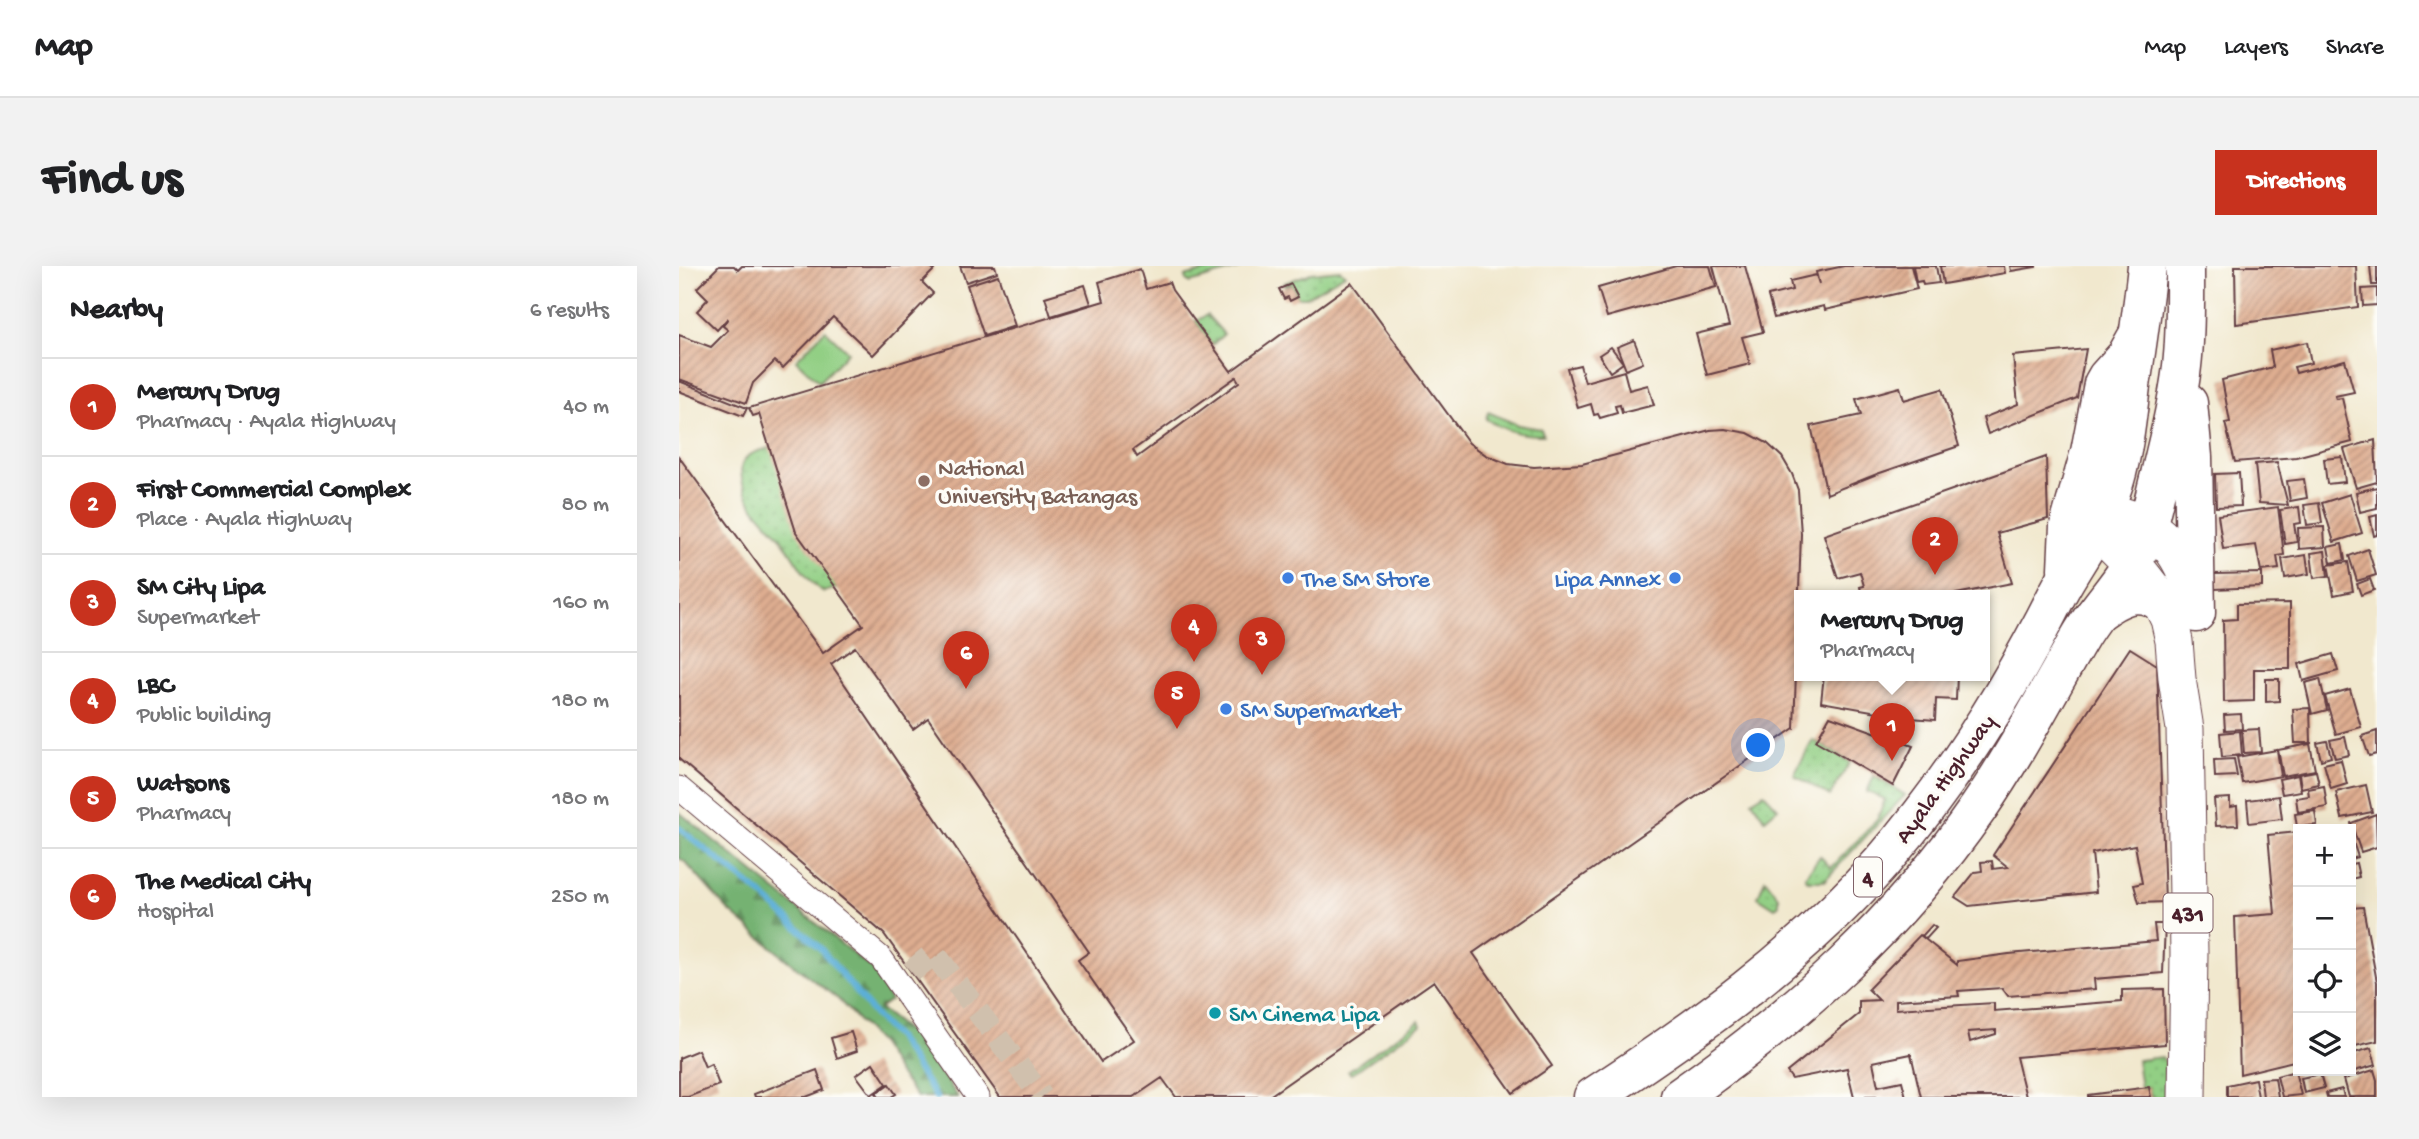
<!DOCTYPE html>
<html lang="en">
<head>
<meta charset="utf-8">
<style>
	body { margin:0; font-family:"Gochi Hand",sans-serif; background:#f2f2f2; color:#202124 }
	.controls { position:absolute; right:21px; bottom:21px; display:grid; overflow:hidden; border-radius:0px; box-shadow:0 7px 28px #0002 }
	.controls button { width:63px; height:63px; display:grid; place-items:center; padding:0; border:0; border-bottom:2px solid #e0e0e0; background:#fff; color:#202124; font:35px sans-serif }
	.you { position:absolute; left:1080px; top:480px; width:24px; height:24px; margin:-18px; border:5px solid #fff; border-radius:50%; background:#1a73e8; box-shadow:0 0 0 10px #1a73e833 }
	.badge { display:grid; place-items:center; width:46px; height:46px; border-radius:50%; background:#c8321e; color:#fff; font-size:23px; font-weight:700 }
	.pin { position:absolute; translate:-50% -58px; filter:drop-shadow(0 2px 4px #0008) }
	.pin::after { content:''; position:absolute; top:37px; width:24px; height:21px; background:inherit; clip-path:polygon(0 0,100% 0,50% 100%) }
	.popup { position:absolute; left:1115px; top:324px; width:196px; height:91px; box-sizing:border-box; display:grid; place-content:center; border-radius:0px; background:#fff; filter:drop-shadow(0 2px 5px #0005); font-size:23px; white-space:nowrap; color:#757577 }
	.popup b { font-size:26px; color:#202124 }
	.popup::after { content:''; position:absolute; left:50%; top:100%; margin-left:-14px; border:14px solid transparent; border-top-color:#fff }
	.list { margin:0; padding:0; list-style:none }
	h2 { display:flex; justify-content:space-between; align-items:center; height:91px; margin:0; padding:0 28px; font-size:30px }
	h2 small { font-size:23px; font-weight:400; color:#757577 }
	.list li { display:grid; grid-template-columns:46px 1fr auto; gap:21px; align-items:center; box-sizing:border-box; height:98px; padding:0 28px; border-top:2px solid #e0e0e0 }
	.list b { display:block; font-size:26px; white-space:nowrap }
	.list p { margin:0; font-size:23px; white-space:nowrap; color:#757577 }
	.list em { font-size:23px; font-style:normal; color:#757577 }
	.icon { flex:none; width:38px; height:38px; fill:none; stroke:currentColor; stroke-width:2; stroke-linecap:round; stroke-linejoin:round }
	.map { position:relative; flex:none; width:1698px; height:831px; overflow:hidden; border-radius:0px }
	header { display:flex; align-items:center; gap:42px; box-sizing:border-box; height:98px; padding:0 35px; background:#fff; border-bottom:2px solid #e0e0e0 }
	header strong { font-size:33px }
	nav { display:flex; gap:38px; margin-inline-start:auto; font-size:24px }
	.intro { display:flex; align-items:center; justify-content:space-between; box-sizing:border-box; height:168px; padding:0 42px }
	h1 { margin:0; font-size:49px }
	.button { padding:18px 32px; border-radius:0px; background:#c8321e; color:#fff; font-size:24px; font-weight:700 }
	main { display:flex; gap:42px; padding:0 42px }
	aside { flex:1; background:#fff; border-radius:0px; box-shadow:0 7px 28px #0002 }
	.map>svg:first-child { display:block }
</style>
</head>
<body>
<header>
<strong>Map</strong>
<nav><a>Map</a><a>Layers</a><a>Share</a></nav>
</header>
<div class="intro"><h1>Find us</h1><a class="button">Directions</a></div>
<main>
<aside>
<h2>Nearby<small>6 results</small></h2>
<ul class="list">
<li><span class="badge">1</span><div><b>Mercury Drug</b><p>Pharmacy · Ayala Highway</p></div><em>40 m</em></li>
<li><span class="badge">2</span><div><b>First Commercial Complex</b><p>Place · Ayala Highway</p></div><em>80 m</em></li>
<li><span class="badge">3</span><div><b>SM City Lipa</b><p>Supermarket</p></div><em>160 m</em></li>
<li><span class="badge">4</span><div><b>LBC</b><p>Public building</p></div><em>180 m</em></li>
<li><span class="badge">5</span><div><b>Watsons</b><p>Pharmacy</p></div><em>180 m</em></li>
<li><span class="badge">6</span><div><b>The Medical City</b><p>Hospital</p></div><em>250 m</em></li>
</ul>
</aside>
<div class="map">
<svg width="1698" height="831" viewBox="0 0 1698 831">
	<defs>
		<pattern id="grass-dots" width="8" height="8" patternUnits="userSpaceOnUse" patternTransform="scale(1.75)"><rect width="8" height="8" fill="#92cf84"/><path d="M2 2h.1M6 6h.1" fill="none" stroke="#7fb172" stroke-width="1.8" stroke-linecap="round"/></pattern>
		<pattern id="forest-firs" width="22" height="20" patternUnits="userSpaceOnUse" patternTransform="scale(1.75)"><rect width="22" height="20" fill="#75b272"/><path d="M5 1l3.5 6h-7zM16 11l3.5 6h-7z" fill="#62905e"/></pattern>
		<pattern id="building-hatch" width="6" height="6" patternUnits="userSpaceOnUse" patternTransform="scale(1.75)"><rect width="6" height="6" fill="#dead90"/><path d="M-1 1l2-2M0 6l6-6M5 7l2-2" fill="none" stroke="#b68c76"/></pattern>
	</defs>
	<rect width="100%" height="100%" fill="#fdfcf7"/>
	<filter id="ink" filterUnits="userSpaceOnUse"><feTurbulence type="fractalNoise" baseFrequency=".0143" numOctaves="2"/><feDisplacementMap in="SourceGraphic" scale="14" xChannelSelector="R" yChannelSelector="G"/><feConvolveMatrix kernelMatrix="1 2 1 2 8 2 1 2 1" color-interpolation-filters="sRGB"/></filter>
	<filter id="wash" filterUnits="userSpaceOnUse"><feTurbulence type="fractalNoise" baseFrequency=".00686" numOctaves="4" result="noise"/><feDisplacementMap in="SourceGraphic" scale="28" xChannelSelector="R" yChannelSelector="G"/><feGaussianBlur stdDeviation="1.57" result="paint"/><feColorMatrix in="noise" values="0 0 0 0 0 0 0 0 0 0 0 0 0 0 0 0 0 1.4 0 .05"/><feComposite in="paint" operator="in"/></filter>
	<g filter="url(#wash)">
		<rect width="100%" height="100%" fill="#f1e8ce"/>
		<g fill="url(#grass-dots)" stroke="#6e7758" stroke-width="2">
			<polygon points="544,0 568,0 511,17 507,14 506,11"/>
			<polygon points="661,4 666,8 627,31 619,31 612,17 606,20 605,17 632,7"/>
			<polygon points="528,49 545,68 533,79 516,55"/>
			<path d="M809,146L839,159L862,163L864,169C843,170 824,164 807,153Z"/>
			<path d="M91,182L158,322L145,326C128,318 113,287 101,271C85,251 68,241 63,213C62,206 61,198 67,192C72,186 83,184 91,182Z"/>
			<polygon points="1134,474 1171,496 1151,530 1115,509"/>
			<polygon points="1195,510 1226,529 1145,615 1129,615 1126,611 1141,590 1152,602 1198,554 1206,533 1188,526"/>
			<polygon points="1085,527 1099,542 1086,553 1073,535"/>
			<polygon points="1086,613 1100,631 1100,638 1096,642 1079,631"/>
			<polygon points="740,755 742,759 672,808 669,805"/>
			<polygon points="1483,791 1486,796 1486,831 1472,831 1470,821 1462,822 1458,794"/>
		</g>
		<polygon fill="url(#forest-firs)" stroke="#60684e" stroke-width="2" points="0,546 198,707 211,734 200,742 240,774 279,831 238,831 220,808 201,778 159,733 109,695 49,644 6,596 0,592"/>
		<polygon fill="#92cf84" stroke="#6e7758" stroke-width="2" points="146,64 169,86 140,116 117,94"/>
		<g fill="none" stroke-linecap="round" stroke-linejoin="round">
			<polyline stroke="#5cafd7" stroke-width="6" points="0,562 83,629 142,683 198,752 219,773 257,831"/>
		</g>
		<g id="blocks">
			<g fill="url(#building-hatch)" fill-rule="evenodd">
				<polygon points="40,0 55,0 59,4 63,0 251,0 255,4 243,16 254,27 194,89 154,51 104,102 96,95 74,117 67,137 0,113 0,69 32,81 49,64 44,60 49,52 38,64 18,45 29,33 18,22"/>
				<polygon points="281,0 316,0 318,6 287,16"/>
				<polygon points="997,0 1031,0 1037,21 928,51 919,22"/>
				<polygon points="1034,0 1066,0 1084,66 1063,71 1071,98 1028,109 1017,68 1050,60"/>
				<polygon points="1165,0 1232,0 1238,23 1146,44 1145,40 1095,52 1089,30 1113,24 1111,15 1137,9 1140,18 1137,6"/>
				<polygon points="1234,0 1257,0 1260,17 1244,19 1243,15 1237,16"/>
				<polygon points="1261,0 1325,0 1326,7 1264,18"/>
				<polygon points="1331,0 1357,0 1357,1 1332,5"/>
				<polygon points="1556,0 1677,0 1679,41 1557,58"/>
				<polygon points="1691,0 1698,0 1698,19 1693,19"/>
				<path d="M461,3L467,23L490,16L493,24L552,105L673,17L790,177L807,189L829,198L855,201L903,198L1031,164L1046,163L1069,167L1088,177L1103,191L1113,208L1119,224L1122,268L1115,462L794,687L873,800L834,827L755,715L589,831H497L483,812L455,831H321L205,668L0,493V191L144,387L184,359L117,266L80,148L74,150L70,142L425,35L420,16ZM557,111L560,116L458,191L454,184ZM176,381L234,463L249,452L410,686L399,694L455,774L422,796L152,398Z"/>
				<polygon points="319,9 336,60 305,70 288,19"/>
				<polygon points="612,18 619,31 611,35 609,31 605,33 600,23"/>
				<polygon points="406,19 412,38 372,50 366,31"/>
				<polygon points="1698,22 1698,39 1684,40 1683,23"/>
				<polygon points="955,74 964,97 947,104 938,81"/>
				<polygon points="1628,76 1632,97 1615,101 1617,107 1666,94 1675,126 1656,130 1657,133 1663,132 1673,176 1617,191 1556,196 1546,157 1551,156 1543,114 1594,101 1591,84"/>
				<polygon points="932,81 944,97 931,106 920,89"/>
				<polygon points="1407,83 1398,132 1309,168 1304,152 1339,138 1334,90"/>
				<polygon points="901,99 906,116 945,105 950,124 969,119 975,139 943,147 941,139 936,140 938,147 921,152 919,148 915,149 912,138 899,142 888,102"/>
				<polygon points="0,115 68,142 64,150 0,125"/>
				<polygon points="1221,121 1225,134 1263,123 1280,180 1198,208 1148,228 1132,160 1182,149 1177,133"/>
				<polygon points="1696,174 1698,216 1677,222 1665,183"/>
				<polygon points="1367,191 1369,253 1318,267 1333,317 1272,329 1183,329 1181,321 1185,320 1181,306 1159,312 1145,269"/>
				<polygon points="1663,191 1666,216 1648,218 1645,193"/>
				<polygon points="1598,196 1609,239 1580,237 1576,198"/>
				<polygon points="1560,207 1562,240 1537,241 1536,208"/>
				<polygon points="1625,213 1628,232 1611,235 1608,215"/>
				<polygon points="1698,221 1698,242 1681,246 1677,226"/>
				<polygon points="1671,228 1683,267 1655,276 1643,237"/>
				<polygon points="1640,237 1643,257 1628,259 1625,239"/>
				<polygon points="1599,241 1605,289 1598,290 1600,303 1582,305 1577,279 1544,283 1539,249"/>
				<polygon points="1620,241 1622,257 1615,258 1618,276 1606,278 1601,244"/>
				<polygon points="1698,249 1698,269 1695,270 1691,251"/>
				<polygon points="1645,261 1646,281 1620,283 1619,262"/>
				<polygon points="1663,278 1666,294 1652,297 1649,281"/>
				<polygon points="1689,283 1697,309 1678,315 1670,290"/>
				<polygon points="1646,285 1649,310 1635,312 1632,287"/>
				<polygon points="1627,289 1630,308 1606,312 1603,293"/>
				<polygon points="1669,296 1674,325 1655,329 1649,299"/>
				<polygon points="1583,307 1583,321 1535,323 1534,308"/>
				<polygon points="1691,313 1695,324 1682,329 1678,318"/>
				<polygon points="1611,337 1611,403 1575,403 1575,435 1545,436 1544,354 1558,353 1558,338"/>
				<polygon points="1451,382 1478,399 1486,636 1460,637 1455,619 1463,617 1456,579 1413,587 1417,626 1290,640 1276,631 1296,606 1303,605 1302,596 1313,595 1314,603 1329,601 1314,589"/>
				<polygon points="1654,388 1659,405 1624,415 1620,398"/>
				<polygon points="1145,409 1278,409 1277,434 1257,433 1256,454 1232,452 1142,436"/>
				<polygon points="1587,413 1600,413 1600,435 1587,436"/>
				<polygon points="1641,413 1648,444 1633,448 1626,417"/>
				<polygon points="1671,423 1682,461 1657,468 1646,430"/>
				<polygon points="1631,442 1632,477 1616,477 1614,443"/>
				<polygon points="1562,448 1563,463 1546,464 1545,449"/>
				<polygon points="1151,450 1234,480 1214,520 1137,475"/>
				<polygon points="1580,463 1582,486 1565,487 1563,464"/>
				<polygon points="1561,465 1563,489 1543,491 1541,467"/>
				<polygon points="1698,465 1698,488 1690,490 1683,470"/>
				<polygon points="1666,471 1670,489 1656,492 1651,474"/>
				<polygon points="1648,475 1652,491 1642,494 1638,477"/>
				<polygon points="1631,478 1636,504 1604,510 1599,484"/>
				<polygon points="1598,484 1602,510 1563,517 1558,491"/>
				<polygon points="1555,493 1558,510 1536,511 1535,494"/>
				<polygon points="1662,494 1668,518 1652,523 1645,498"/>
				<polygon points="1637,505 1640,518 1622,522 1620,508"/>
				<polygon points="1619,509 1622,525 1603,528 1600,513"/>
				<polygon points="1687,519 1693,546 1663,552 1657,526"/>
				<polygon points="1645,520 1648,541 1619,546 1617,532 1630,530 1629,523"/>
				<polygon points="1600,530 1603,553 1570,557 1568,534"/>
				<polygon points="1551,532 1551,541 1558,540 1559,559 1537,560 1535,533"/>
				<polygon points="1636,545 1638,559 1618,561 1616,548"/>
				<polygon points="1697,548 1698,581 1682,586 1672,557"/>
				<polygon points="1619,566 1619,794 1561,808 1556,651 1596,648 1589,569"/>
				<polygon points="1672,570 1679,591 1672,593"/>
				<polygon points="1677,597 1680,611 1672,613 1672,598"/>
				<polygon points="1684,641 1698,716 1698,775 1672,781 1672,642"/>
				<path d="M1475,658H1486L1484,707L1415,713L1416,723L1329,730L1323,722L1279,725L1280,730L1217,734V743L1315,737V745L1443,735V724L1485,723L1486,778L1337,791L1347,831H1242L1232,788L1194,796L1199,820L1223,815L1227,831H1175L1168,802L1113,813L1108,806L1180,748V735L1200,734L1189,723L1241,669L1278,699V695L1330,688L1477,675ZM1317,764V768L1291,776L1289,766Z"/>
				<polygon points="1253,659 1257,662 1247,673 1243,670"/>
				<polygon points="172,766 178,785 158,792 152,772"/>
				<polygon points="1692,782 1697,799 1672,806 1672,788"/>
				<polygon points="19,784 26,801 32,798 40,819 9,831 0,831 0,792"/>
				<polygon points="194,797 208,818 192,829 177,809"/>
				<polygon points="138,804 145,824 127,831 76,831 75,828"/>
				<polygon points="1695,804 1698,814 1698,831 1670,831 1665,813"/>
				<polygon points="1616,805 1622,829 1603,831 1598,810"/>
				<polygon points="1641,808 1645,822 1625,827 1622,812"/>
				<polygon points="1596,812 1599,831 1584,831 1582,813"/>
				<polygon points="1576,813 1579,831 1548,831 1548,819"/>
				<polygon points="210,818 217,828 212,831 200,831 197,827"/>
				<polygon points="1470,821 1472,831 1409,831 1409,829"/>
				<polygon points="1663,823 1665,831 1648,831 1647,827"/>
			</g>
		</g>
	</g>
	<g filter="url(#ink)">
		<use href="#blocks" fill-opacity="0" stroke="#633d43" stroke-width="2"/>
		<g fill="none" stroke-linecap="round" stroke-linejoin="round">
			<polyline stroke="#d0c0ad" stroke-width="23" stroke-dasharray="23 11" stroke-linecap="butt" points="232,706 255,687 363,831"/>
			<defs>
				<polyline id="street" points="0,522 202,692 299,831"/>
				<g id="primary">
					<path d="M1424,247C1477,252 1503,283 1515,333"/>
					<polyline points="1421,253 1421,261 1427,272 1458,303 1479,330 1490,353 1495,375 1498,413 1506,463 1510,687 1508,831"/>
				</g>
				<g id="highway">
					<polyline points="1509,137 1514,191 1517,347"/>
					<polyline points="1388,303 1390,260 1411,186 1424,118 1428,111 1447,90 1456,74"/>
					<path d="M1417,347C1439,331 1459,319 1484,338"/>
					<path d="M914,831C1018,763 1121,690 1204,595C1274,514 1331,423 1379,327C1390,306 1403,288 1414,268C1423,251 1430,232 1436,214C1445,183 1448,152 1452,120C1458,80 1464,40 1468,0"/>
					<path d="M1001,831C1117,750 1219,658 1300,541C1338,486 1368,427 1402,369C1421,337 1451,310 1463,276C1471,255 1475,231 1481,209C1489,174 1499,137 1503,100C1507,67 1506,33 1506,0"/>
				</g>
			</defs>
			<use href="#street" stroke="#633d43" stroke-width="25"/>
			<use href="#primary" stroke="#633d43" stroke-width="39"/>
			<use href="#highway" stroke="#633d43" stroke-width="41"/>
			<use href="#street" stroke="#fff" stroke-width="23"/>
			<use href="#primary" stroke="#fff" stroke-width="37"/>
			<use href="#highway" stroke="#fff" stroke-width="38"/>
		</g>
	</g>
	<circle fill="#8d6e63" stroke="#fdfcf7" stroke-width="2.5" cx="245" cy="215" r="7"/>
	<g fill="#3f7fe0" stroke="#fdfcf7" stroke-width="2.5">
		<circle cx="609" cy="312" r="7"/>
		<circle cx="996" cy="312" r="7"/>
		<circle cx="547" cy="443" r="7"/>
	</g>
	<circle fill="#0f9aa8" stroke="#fdfcf7" stroke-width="2.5" cx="536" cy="747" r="7"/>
	<g text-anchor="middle" stroke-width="7" stroke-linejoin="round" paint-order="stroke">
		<g fill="#fdfcf7" stroke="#806168" stroke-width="2">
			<rect x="1175" y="591.5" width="28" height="39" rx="5"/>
			<rect x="1484.5" y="627.5" width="49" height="39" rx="5"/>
		</g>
		<g font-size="23" font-weight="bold" fill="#4a1f2b">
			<text x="1189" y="619">4</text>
			<text x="1509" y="655">431</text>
		</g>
		<g font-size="24" fill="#785e54" stroke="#fdfcf7" text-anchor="start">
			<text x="259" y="209">National<tspan x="259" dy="28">University Batangas</tspan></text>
		</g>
		<g font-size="24" fill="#366cbe" stroke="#fdfcf7" text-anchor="start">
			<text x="623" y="320">The SM Store</text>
			<text x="982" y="320" text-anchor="end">Lipa Annex</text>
			<text x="561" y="451">SM Supermarket</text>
		</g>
		<g font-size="24" fill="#4a1f2b" stroke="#fdfcf7">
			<text transform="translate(1265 512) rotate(-54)" y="8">Ayala Highway</text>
		</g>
		<g font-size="24" fill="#0d838f" stroke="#fdfcf7" text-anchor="start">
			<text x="550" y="755">SM Cinema Lipa</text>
		</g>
	</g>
</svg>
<div class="controls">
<button>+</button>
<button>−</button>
<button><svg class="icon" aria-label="locate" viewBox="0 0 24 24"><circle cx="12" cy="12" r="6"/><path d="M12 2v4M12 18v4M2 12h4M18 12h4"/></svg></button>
<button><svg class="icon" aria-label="layers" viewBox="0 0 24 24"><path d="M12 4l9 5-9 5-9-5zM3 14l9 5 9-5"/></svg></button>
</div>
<div class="you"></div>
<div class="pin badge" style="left:1213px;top:495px">1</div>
<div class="popup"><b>Mercury Drug</b>Pharmacy</div>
<div class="pin badge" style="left:1256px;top:309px">2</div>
<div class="pin badge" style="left:583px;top:409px">3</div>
<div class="pin badge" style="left:515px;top:396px">4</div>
<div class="pin badge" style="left:498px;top:463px">5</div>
<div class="pin badge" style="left:287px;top:423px">6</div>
</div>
</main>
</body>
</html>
